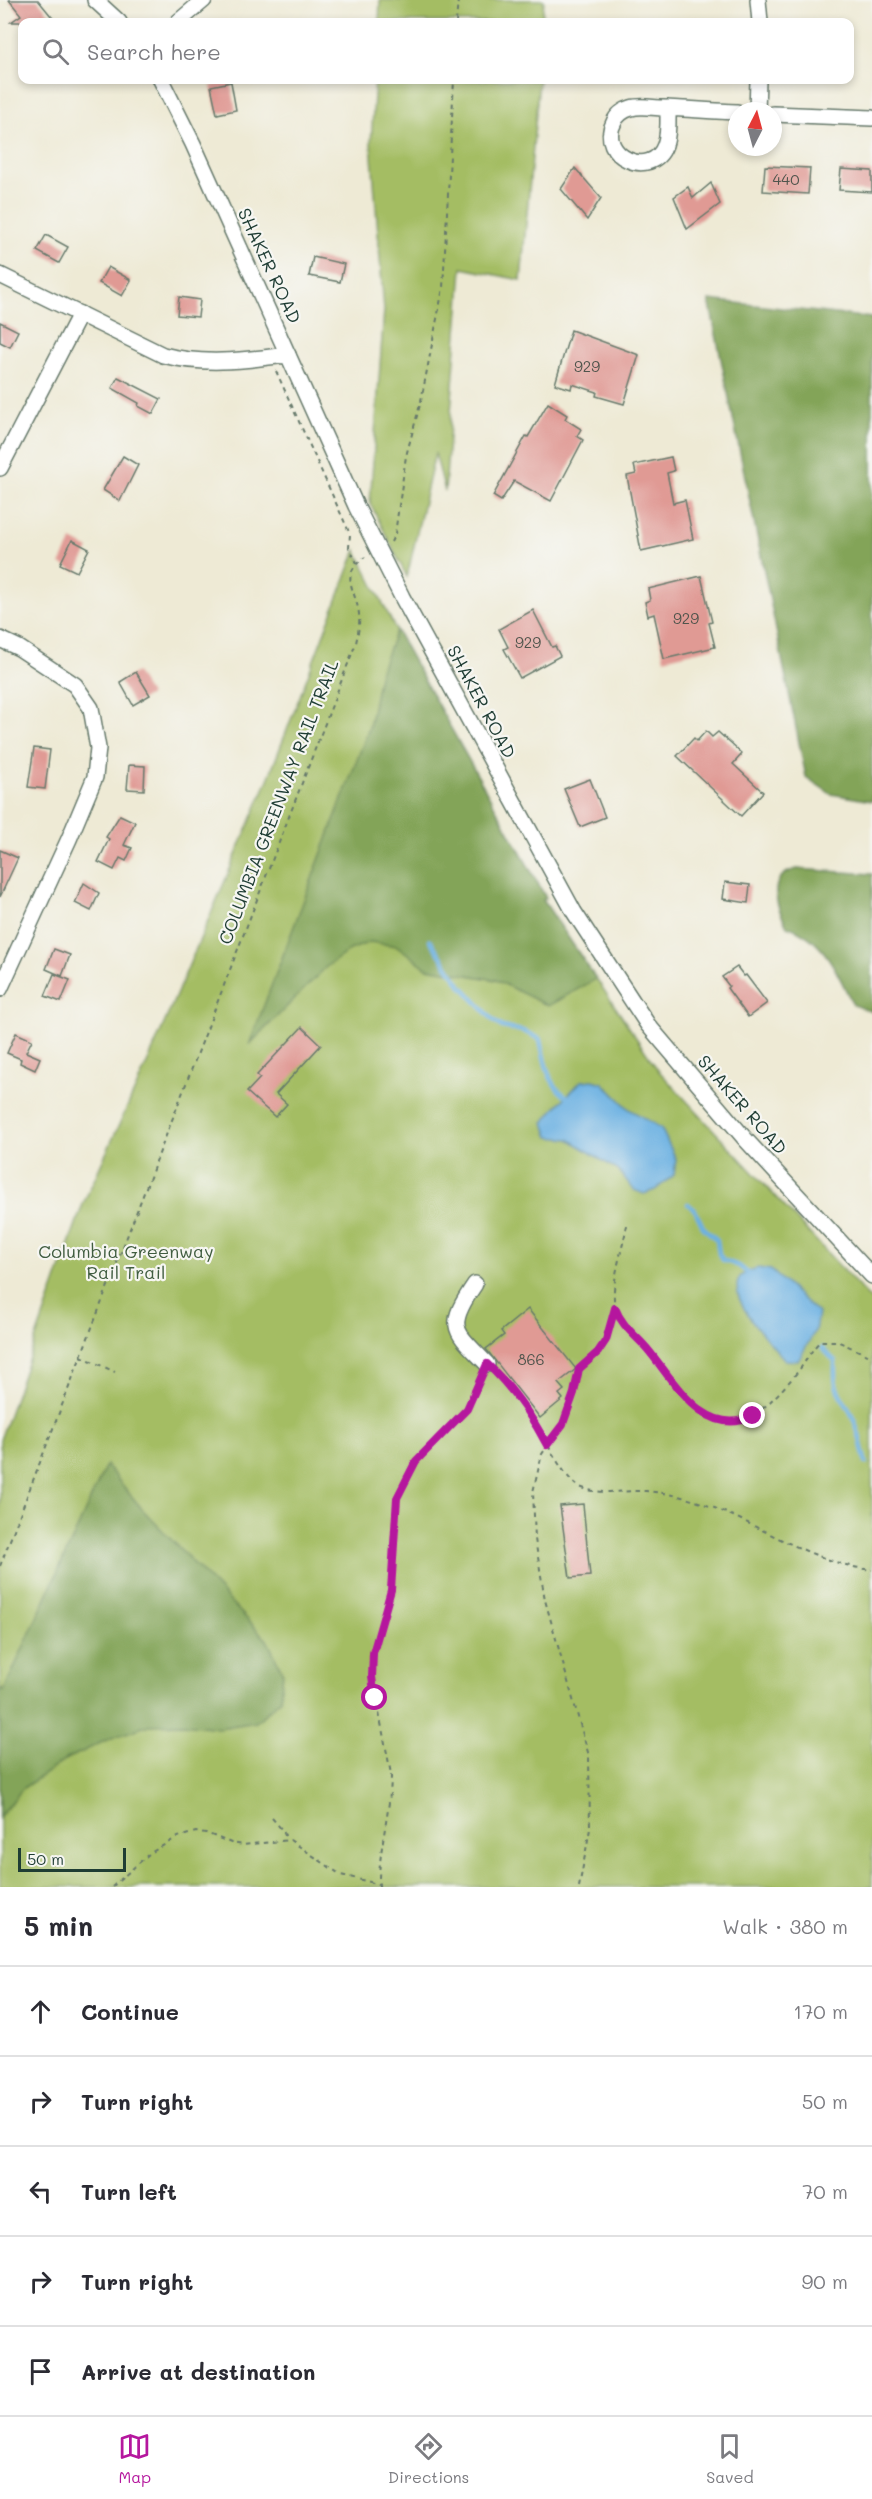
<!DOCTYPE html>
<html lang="en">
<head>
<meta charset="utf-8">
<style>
	body { margin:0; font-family:Mali,sans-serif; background:#f2f2f3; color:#2b2b33 }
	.compass { position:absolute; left:728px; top:102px; width:54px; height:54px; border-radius:50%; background:#fff; box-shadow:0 3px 9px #0003; rotate:6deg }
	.scale { position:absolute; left:18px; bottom:15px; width:108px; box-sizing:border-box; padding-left:6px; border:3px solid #1f3d34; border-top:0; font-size:16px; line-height:21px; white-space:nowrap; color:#1f3d34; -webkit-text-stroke:4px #f6f6f2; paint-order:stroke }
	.stop { position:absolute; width:18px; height:18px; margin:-14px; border:4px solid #b5179e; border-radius:50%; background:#fff }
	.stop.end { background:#b5179e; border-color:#fff; box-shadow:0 2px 6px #0008 }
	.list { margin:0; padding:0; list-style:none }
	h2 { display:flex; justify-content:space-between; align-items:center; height:78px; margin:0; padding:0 24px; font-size:26px }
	h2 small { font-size:20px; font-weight:400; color:#7c7c81 }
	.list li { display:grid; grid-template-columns:39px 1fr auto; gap:18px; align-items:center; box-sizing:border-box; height:90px; padding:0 24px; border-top:2px solid #e1e1e2 }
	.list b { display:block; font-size:22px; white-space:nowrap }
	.list em { font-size:20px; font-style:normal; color:#7c7c81 }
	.icon { flex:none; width:33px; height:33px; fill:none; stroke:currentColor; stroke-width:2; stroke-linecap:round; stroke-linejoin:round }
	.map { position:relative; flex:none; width:872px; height:1887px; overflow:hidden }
	.search { position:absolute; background:#fff; box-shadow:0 3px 9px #0003; left:18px; right:18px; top:18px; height:66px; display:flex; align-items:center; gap:15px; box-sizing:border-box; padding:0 21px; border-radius:12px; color:#7c7c81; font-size:22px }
	.sheet { height:528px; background:#fff }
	nav { display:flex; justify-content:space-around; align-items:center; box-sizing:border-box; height:84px; border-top:2px solid #e1e1e2; background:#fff; font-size:16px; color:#7c7c81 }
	nav a { display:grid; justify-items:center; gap:3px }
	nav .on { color:#b5179e }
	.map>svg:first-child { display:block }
</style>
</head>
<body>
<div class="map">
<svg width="872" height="1887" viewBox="0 0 872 1887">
	<rect width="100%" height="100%" fill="#f6f6f2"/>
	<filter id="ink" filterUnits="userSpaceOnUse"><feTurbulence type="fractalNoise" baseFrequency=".0167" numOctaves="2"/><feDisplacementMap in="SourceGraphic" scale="12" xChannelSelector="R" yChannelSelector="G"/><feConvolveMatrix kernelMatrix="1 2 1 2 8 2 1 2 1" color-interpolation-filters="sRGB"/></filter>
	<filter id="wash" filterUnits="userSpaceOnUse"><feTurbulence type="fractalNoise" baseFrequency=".008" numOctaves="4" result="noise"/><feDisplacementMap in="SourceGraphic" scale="24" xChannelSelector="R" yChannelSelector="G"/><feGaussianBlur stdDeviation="1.35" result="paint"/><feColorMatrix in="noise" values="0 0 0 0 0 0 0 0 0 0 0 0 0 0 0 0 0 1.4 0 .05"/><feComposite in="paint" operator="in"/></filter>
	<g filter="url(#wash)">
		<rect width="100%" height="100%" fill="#eeead5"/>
		<g fill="#a4bd63" stroke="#627d4c" stroke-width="1.5">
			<polygon points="380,0 544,0 542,22 379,22"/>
			<polygon points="375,80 539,80 521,280 462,268 445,491 435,453 407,577 370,503 384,310 371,143"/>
			<polygon points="356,550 396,630 546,898 543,900 658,1070 872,1301 872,1887 0,1887 0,1440 83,1204 149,1059 267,782"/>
		</g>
		<g fill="#83a459" stroke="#517046" stroke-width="1.5">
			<polygon points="709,300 872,318 872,801 831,794 806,777"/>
			<polygon points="396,630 546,898 543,900 596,979 548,1006 496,980 427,968 397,946 370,942 350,950 326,967 249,1045 369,728 379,675"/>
			<path d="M797,869L872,874V1012L853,1005C837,972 825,939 787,926C776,906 765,876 797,869Z"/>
			<polygon points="106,1465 142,1509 267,1640 283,1673 280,1700 256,1722 219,1728 183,1724 149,1725 109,1739 67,1759 23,1788 0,1817 0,1689 4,1690"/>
		</g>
		<g fill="#6cb1e2" stroke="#46778b" stroke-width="1.5">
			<path d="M593,1080L603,1083L629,1109L661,1128L676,1159L674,1175L655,1190L644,1194L634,1190L619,1171L569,1139L549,1137L544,1123C554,1106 568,1096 581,1081Z"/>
			<path d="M758,1268L771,1270L818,1313L815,1331L798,1361L785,1360C772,1344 723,1297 741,1276C745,1272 752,1270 758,1268Z"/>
		</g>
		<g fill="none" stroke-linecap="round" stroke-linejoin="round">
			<g stroke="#6cb1e2" stroke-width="4.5">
				<path d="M430,940L459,983L493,1020L502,1027L523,1031L540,1039C545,1062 548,1088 571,1099"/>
				<polyline points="688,1204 695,1210 703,1227 717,1240 719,1254 723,1260 739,1266 750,1275"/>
				<path d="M822,1348L835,1361C834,1393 837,1387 851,1413C859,1428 861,1447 866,1463"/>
			</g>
		</g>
		<g id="blocks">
			<g fill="#e09a94">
				<polygon points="9,0 38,0 56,22 11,22 21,15"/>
				<polygon points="231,82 236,110 217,114 211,86"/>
				<polygon points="765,166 810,168 808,194 763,191"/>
				<polygon points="575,168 601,198 587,220 561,189"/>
				<polygon points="841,169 872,171 872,192 839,190"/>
				<polygon points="711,183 720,204 687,229 674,197 688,187 693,198"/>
				<polygon points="46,235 68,247 59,263 37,251"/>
				<polygon points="313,257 344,264 340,282 309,276"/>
				<polygon points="108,267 131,280 122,296 99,283"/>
				<polygon points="179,297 200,300 198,317 177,315"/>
				<polygon points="0,322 18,331 10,347 0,342"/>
				<polygon points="571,330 639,355 624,404 596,396 597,392 572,384 571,389 555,384"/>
				<polygon points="118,377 161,399 153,414 138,406 139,403 112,388"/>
				<polygon points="548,403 567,415 565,419 581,429 577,436 583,440 551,501 514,481 501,501 493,496 526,436 528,437"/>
				<polygon points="123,456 138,465 120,501 103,490"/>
				<polygon points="671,457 674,471 667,473 673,503 685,500 693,539 641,551 627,476 636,474 634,465"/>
				<polygon points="72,540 89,549 77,572 60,564"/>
				<polygon points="701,576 712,622 709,623 715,647 664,659 654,614 648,616 645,602 650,600 648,589"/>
				<polygon points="533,610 552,647 555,646 560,656 520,678 504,649 508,647 499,629"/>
				<polygon points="136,672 150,695 133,705 120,682"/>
				<polygon points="706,731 712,737 718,732 742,754 733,764 763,792 741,816 677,756 694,738 697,741"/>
				<polygon points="34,748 50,750 45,789 28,787"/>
				<polygon points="129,765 145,766 144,790 127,789"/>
				<polygon points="590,779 605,817 580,827 564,789"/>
				<polygon points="120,815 135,822 124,845 132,848 126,861 120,858 114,870 98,862 109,839 106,837"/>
				<polygon points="0,850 18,858 0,897"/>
				<polygon points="725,882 750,885 748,903 723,899"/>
				<polygon points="84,883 99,893 91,911 75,903"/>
				<polygon points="54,949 70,955 62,976 46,969"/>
				<polygon points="737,967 744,976 746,975 767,1003 748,1017 727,988 729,986 722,977"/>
				<polygon points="54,974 70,980 61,1002 45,996"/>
				<polygon points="302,1027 321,1045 276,1094 287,1104 275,1117 247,1092 260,1078 257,1075"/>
				<polygon points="16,1033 32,1040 26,1052 40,1058 35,1070 20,1063 21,1059 7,1053"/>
				<polygon points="528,1309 576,1369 558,1383 564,1390 559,1394 563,1399 540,1418 486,1349 504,1335 501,1331"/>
				<polygon points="583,1504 590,1576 570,1578 560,1506"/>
			</g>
		</g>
	</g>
	<g filter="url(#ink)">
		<use href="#blocks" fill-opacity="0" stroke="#677a6c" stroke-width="1.5"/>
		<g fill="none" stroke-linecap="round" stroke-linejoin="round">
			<defs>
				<g id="minor">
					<polyline points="95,0 119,22"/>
					<polyline points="758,0 760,22"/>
					<polyline points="178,22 204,0"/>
					<polyline points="161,80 193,144 356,506 402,597 574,912 648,1025 746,1140 872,1276"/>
					<path d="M668,108C668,120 669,134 665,145C652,181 596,156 614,122C617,115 624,110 631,108C641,105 653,108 663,108C688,109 712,111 737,112"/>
					<polyline points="757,111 758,80"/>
					<polyline points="773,114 872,118"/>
					<path d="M0,275L163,355C205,366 246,360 288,355"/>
					<polyline points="0,468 80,314"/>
					<polyline points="0,639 19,648 75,685 91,708 98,748 95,777 69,839 0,989"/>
					<path d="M475,1284C445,1328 454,1330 487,1364"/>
				</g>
			</defs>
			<use href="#minor" stroke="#677a6c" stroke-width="18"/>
			<g stroke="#677a6c" stroke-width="2" stroke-dasharray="4.5 4.5" stroke-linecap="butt">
				<polyline points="456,22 458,0"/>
				<polyline points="276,371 350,534 349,548 357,563"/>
				<polyline points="391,542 395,534 406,456 421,401 443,288 454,80"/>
				<path d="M627,1225C623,1248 610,1284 615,1307C619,1326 636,1335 648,1349C671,1377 700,1435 746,1420C761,1414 792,1380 802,1366C808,1358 813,1347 821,1341H837L872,1357"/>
				<polyline points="81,1356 115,1372"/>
				<path d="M496,1373C509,1384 522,1400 531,1415C540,1430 564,1479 578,1486C596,1496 626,1490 646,1491C658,1492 670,1494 682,1497C747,1514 804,1562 872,1570"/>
				<path d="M0,1566L356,643C358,633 360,624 359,614C356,589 338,576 365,557"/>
				<polyline points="272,1818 283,1831 287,1840"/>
				<polyline points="112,1887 150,1853 178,1837 196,1832 206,1833 231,1843 243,1845 290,1840 341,1875 378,1884"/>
				<path d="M379,1887C378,1849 391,1812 391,1774L372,1677L377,1635L391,1590L395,1551V1509L397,1498L416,1461L467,1409L482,1378"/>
				<polyline points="579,1887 590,1829 589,1756 545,1600 535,1539 533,1492 542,1454 563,1424 574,1393 579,1369 603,1346 615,1308"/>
			</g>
			<use href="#minor" stroke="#fff" stroke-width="15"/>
		</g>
	</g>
	<g fill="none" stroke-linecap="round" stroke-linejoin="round" filter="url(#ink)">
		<path stroke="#b5179e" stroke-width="8" d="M375,1698L372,1677L373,1653L391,1590L397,1498L416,1461L467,1409L487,1364C513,1388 531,1415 547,1445L563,1424L574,1393L579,1369L598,1352L606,1340L615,1308C622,1327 637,1336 649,1351C674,1381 705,1440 753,1416"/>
	</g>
	<g text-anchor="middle" stroke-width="4.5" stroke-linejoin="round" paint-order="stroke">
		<g font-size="15" fill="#4f544c">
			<text x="786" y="185">440</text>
			<text x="587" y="372">929</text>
			<text x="686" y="624">929</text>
			<text x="528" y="648">929</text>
			<text x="531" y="1365">866</text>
		</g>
		<g font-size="18" fill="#1f3d34" stroke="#f6f6f2">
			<text transform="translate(269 266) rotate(65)" y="6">SHAKER ROAD</text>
			<text transform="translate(481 702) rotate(62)" y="6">SHAKER ROAD</text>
			<text transform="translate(279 802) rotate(-69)" y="6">COLUMBIA GREENWAY RAIL TRAIL</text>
			<text transform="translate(742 1105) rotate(49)" y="6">SHAKER ROAD</text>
		</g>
		<g font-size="18" fill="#405d40" stroke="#f6f6f2">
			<text x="126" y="1258">Columbia Greenway<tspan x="126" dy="21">Rail Trail</tspan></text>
		</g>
	</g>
</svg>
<svg class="compass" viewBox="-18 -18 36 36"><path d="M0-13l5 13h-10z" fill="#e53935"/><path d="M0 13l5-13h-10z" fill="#7c7c81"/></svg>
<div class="scale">50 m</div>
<div class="stop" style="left:375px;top:1698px"></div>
<div class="stop end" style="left:753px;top:1416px"></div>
<div class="search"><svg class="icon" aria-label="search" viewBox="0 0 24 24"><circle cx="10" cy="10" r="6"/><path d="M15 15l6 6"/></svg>Search here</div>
</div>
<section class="sheet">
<h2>5 min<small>Walk · 380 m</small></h2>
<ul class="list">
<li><svg class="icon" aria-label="ahead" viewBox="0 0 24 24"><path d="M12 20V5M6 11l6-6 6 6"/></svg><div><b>Continue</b></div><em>170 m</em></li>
<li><svg class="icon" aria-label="right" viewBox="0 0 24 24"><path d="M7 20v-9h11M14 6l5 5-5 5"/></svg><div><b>Turn right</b></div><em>50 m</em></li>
<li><svg class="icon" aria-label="left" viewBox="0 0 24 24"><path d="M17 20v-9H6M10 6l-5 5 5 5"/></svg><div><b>Turn left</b></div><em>70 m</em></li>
<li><svg class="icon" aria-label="right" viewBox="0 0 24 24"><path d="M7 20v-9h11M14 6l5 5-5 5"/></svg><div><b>Turn right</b></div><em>90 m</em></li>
<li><svg class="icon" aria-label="arrive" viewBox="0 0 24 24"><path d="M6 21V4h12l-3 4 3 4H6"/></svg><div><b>Arrive at destination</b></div></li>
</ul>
</section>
<nav>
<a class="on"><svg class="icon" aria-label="map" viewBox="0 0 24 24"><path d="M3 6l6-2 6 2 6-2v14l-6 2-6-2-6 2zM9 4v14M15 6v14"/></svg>Map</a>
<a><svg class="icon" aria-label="directions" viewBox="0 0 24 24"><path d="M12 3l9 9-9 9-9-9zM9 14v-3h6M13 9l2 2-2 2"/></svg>Directions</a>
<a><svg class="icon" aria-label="saved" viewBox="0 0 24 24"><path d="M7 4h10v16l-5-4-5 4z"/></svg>Saved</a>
</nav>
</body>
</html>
